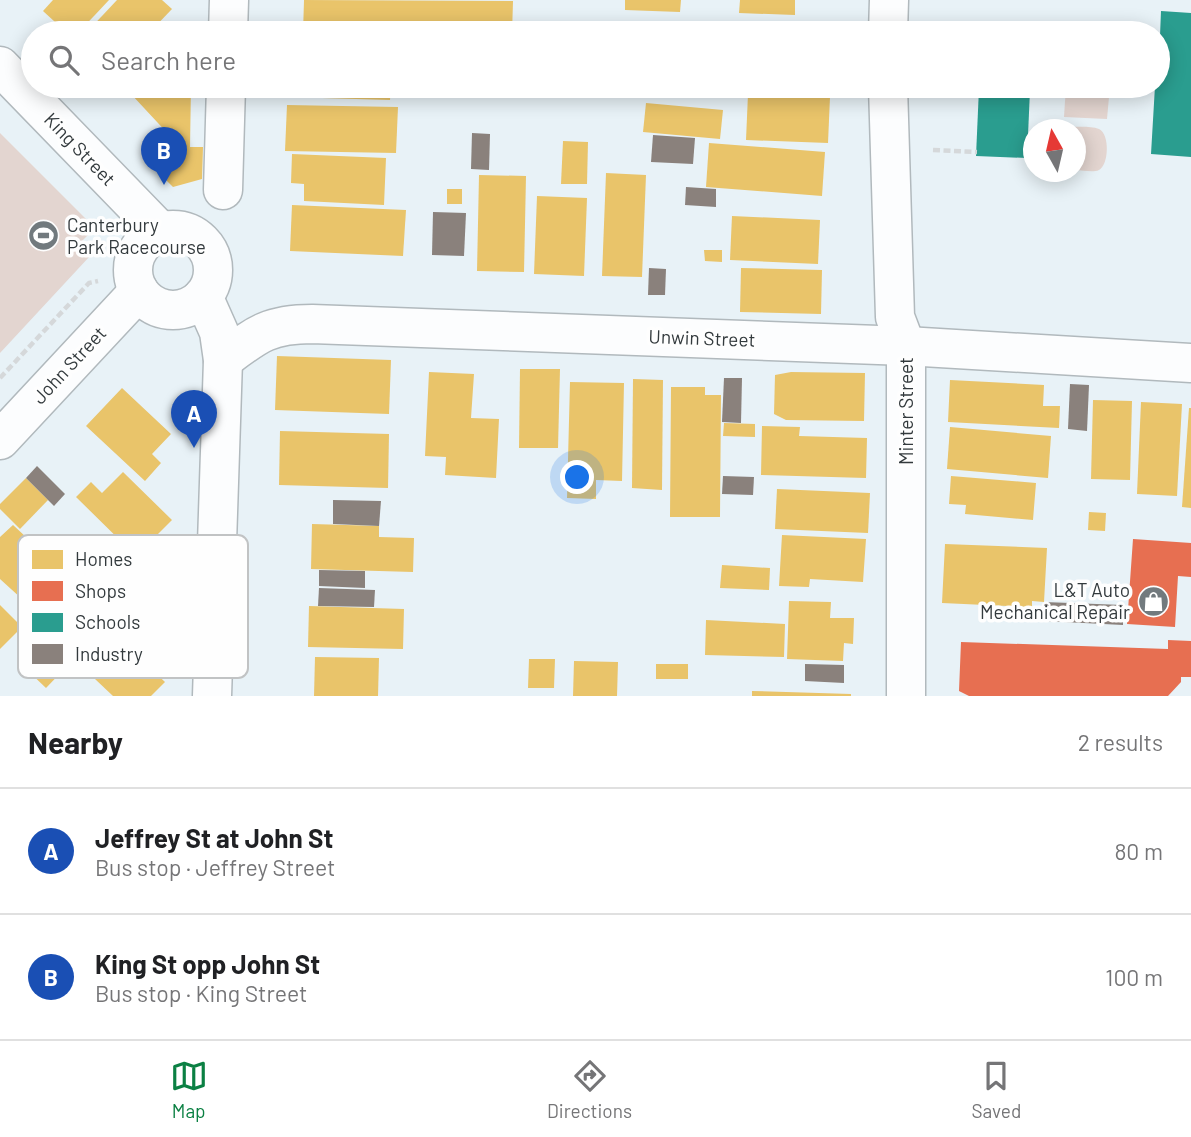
<!DOCTYPE html>
<html lang="en">
<head>
<meta charset="utf-8">
<style>
	body { margin:0; font-family:Barlow,sans-serif; background:#f2f2f2; color:#202124 }
	.compass { position:absolute; left:1023px; top:119px; width:63px; height:63px; border-radius:50%; background:#fff; box-shadow:0 4px 18px #0003; rotate:352deg }
	.you { position:absolute; left:578px; top:478px; width:24px; height:24px; margin:-18px; border:5px solid #fff; border-radius:50%; background:#1a73e8; box-shadow:0 0 0 10px #1a73e833 }
	.badge { display:grid; place-items:center; width:46px; height:46px; border-radius:50%; background:#0b8043; color:#fff; font-size:23px; font-weight:700 }
	.pin { position:absolute; translate:-50% -58px; filter:drop-shadow(0 2px 4px #0008) }
	.pin::after { content:''; position:absolute; top:37px; width:24px; height:21px; background:inherit; clip-path:polygon(0 0,100% 0,50% 100%) }
	.list { margin:0; padding:0; list-style:none }
	h2 { display:flex; justify-content:space-between; align-items:center; height:91px; margin:0; padding:0 28px; font-size:30px }
	h2 small { font-size:23px; font-weight:400; color:#757577 }
	.list li { display:grid; grid-template-columns:46px 1fr auto; gap:21px; align-items:center; box-sizing:border-box; height:126px; padding:0 28px; border-top:2px solid #e0e0e0 }
	.list b { display:block; font-size:26px; white-space:nowrap }
	.list p { margin:0; font-size:23px; white-space:nowrap; color:#757577 }
	.list em { font-size:23px; font-style:normal; color:#757577 }
	.icon { flex:none; width:38px; height:38px; fill:none; stroke:currentColor; stroke-width:2; stroke-linecap:round; stroke-linejoin:round }
	.map { position:relative; flex:none; width:1191px; height:696px; overflow:hidden }
	.search { position:absolute; background:#fff; box-shadow:0 4px 18px #0003; left:21px; right:21px; top:21px; height:77px; display:flex; align-items:center; gap:18px; box-sizing:border-box; padding:0 24px; border-radius:38px; color:#757577; font-size:26px }
	.sheet { height:343px; background:#fff }
	nav { display:flex; justify-content:space-around; align-items:center; box-sizing:border-box; height:98px; border-top:2px solid #e0e0e0; background:#fff; font-size:19px; color:#757577 }
	nav a { display:grid; justify-items:center; gap:4px }
	nav .on { color:#0b8043 }
	.map>svg:first-child { display:block }
</style>
</head>
<body>
<div class="map">
<svg width="1191" height="696" viewBox="0 0 1191 696">
	<rect width="100%" height="100%" fill="#e8f2f7"/>
	<g fill="#e3d5d0">
		<polygon points="1066,86 1110,86 1107,119 1064,117"/>
		<path d="M1070,127C1078,127 1091,126 1099,129C1110,134 1109,165 1099,170C1093,173 1082,170 1076,170V130L1065,129Z"/>
		<polygon points="0,133 95,228 79,244 90,256 0,353"/>
	</g>
	<g fill="#e9c46a">
		<polygon points="53,0 109,0 78,33 67,33 43,11"/>
		<polygon points="117,0 162,0 172,9 149,33 86,33"/>
		<polygon points="304,0 513,1 512,33 303,33"/>
		<polygon points="625,0 681,0 680,12 625,10"/>
		<polygon points="740,0 795,0 795,15 739,13"/>
		<polygon points="140,86 191,86 190,147 203,147 202,179 173,187 154,168 164,157 158,150 171,137 131,94"/>
		<polygon points="288,86 391,86 390,100 288,97"/>
		<polygon points="742,86 826,86 826,91 742,89"/>
		<polygon points="748,94 830,97 828,143 746,140"/>
		<polygon points="646,103 723,110 720,139 643,132"/>
		<polygon points="287,105 398,107 396,153 285,151"/>
		<polygon points="563,141 588,142 587,184 561,184"/>
		<polygon points="709,143 825,152 822,196 706,187"/>
		<polygon points="292,154 386,158 384,205 304,201 304,184 291,183"/>
		<polygon points="606,173 646,175 642,277 602,276"/>
		<polygon points="479,175 526,176 524,272 477,271"/>
		<rect x="447" y="189" width="15" height="15"/>
		<polygon points="537,196 587,198 584,276 534,274"/>
		<polygon points="292,205 406,210 403,256 290,251"/>
		<polygon points="732,216 820,220 818,264 730,260"/>
		<polygon points="704,250 722,250 722,262 705,261"/>
		<polygon points="741,268 822,270 821,314 740,312"/>
		<polygon points="277,356 391,360 389,414 275,410"/>
		<polygon points="520,369 560,369 558,448 519,448"/>
		<polygon points="429,372 474,374 471,418 499,419 496,478 445,475 446,457 425,456"/>
		<polygon points="791,372 865,373 864,421 786,420 774,414 775,375"/>
		<polygon points="633,379 663,380 662,490 632,488"/>
		<polygon points="950,380 1044,385 1043,406 1060,406 1059,428 948,422"/>
		<polygon points="570,382 624,383 622,481 596,480 596,499 567,498"/>
		<polygon points="671,387 705,387 705,395 721,395 720,517 670,517"/>
		<polygon points="122,388 171,434 152,454 161,463 145,481 86,426"/>
		<polygon points="1093,400 1132,401 1130,480 1091,479"/>
		<polygon points="1141,402 1182,404 1177,496 1137,494"/>
		<polygon points="1189,408 1191,408 1191,508 1182,507"/>
		<polygon points="724,423 755,424 755,437 723,436"/>
		<polygon points="762,426 800,427 799,436 867,438 866,478 761,475"/>
		<polygon points="950,427 1051,436 1048,478 947,469"/>
		<polygon points="280,431 389,434 388,488 279,485"/>
		<polygon points="123,472 172,520 136,556 76,497 91,482 102,493"/>
		<polygon points="951,476 1036,483 1033,520 965,514 966,505 949,504"/>
		<polygon points="26,478 48,500 20,529 0,509 0,504"/>
		<polygon points="777,489 870,493 868,533 775,529"/>
		<polygon points="1089,512 1106,513 1105,531 1088,530"/>
		<polygon points="312,524 379,526 379,537 414,538 413,572 311,569"/>
		<polygon points="13,525 39,549 36,552 52,567 22,599 0,579 0,537"/>
		<polygon points="782,535 866,539 863,582 810,579 809,587 779,586"/>
		<polygon points="945,544 1047,548 1044,602 1032,601 1032,607 942,603"/>
		<polygon points="722,565 770,568 769,590 720,588"/>
		<polygon points="789,601 831,602 830,618 854,618 853,644 844,643 843,661 787,659"/>
		<polygon points="0,605 22,627 0,649"/>
		<polygon points="309,606 404,609 403,649 308,647"/>
		<polygon points="706,620 785,624 784,657 705,655"/>
		<polygon points="108,628 165,682 151,696 113,696 77,662"/>
		<polygon points="48,644 69,664 46,688 25,668"/>
		<polygon points="315,657 379,658 378,696 314,696"/>
		<polygon points="529,659 555,659 554,688 528,688"/>
		<polygon points="574,661 618,662 617,696 573,696"/>
		<rect x="656" y="664" width="32" height="15"/>
		<polygon points="752,691 851,694 851,696 752,696"/>
	</g>
	<g fill="#e76f51">
		<polygon points="1133,539 1191,543 1191,577 1178,576 1175,627 1127,624"/>
		<polygon points="1168,640 1191,641 1191,677 1181,677 1181,682 1168,696 969,696 959,691 961,642 1168,649"/>
	</g>
	<g fill="#2a9d8f">
		<polygon points="1161,11 1191,13 1191,157 1151,154 1155,86 1158,86"/>
		<polygon points="979,88 1030,90 1027,158 976,156"/>
	</g>
	<g fill="#8a817c">
		<polygon points="123,86 140,86 131,94"/>
		<polygon points="472,133 490,134 489,170 471,169"/>
		<polygon points="653,135 695,138 693,164 651,162"/>
		<polygon points="686,187 716,189 716,207 685,205"/>
		<polygon points="433,212 466,213 464,256 432,255"/>
		<polygon points="649,268 666,269 665,295 648,295"/>
		<polygon points="724,378 742,378 741,423 722,422"/>
		<polygon points="1070,384 1089,385 1087,431 1068,429"/>
		<polygon points="37,466 65,494 54,506 26,478"/>
		<polygon points="723,476 754,477 753,495 722,494"/>
		<polygon points="333,500 381,501 379,526 333,524"/>
		<polygon points="319,570 365,571 365,588 319,586"/>
		<polygon points="319,588 375,590 374,607 318,606"/>
		<polygon points="1044,602 1123,605 1123,625 1044,621"/>
		<polygon points="805,664 844,665 844,683 805,681"/>
	</g>
	<g fill="none" stroke-linecap="round" stroke-linejoin="round">
		<defs>
			<g id="minor">
				<polyline points="228,33 229,0"/>
				<polyline points="888,33 889,0"/>
				<polyline points="888,86 895,317 906,346 906,696"/>
				<polyline points="223,190 226,86"/>
				<path d="M223,360C256,335 268,324 312,324L906,346L1191,363"/>
				<polyline points="0,440 139,291"/>
			</g>
			<g id="major">
				<polyline points="0,66 161,232"/>
				<circle cx="173" cy="270" r="40"/>
				<polyline points="203,296 219,332 223,360 212,696"/>
			</g>
		</defs>
		<use href="#minor" stroke="#b1b9bd" stroke-width="41"/>
		<use href="#major" stroke="#b1b9bd" stroke-width="41"/>
		<g stroke="#d5d8da" stroke-width="4.5" stroke-dasharray="7 3.5" stroke-linecap="butt">
			<polyline points="933,150 977,152"/>
			<polyline points="0,378 89,283 98,281"/>
		</g>
		<use href="#minor" stroke="#fcfdfe" stroke-width="38"/>
		<use href="#major" stroke="#fcfdfe" stroke-width="38"/>
	</g>
	<defs>
		<symbol id="stadium-disc" viewBox="-11 -11 22 22"><circle r="9.5" fill="#727a7e" stroke="#fefefe"/><path d="M0-5a6.5 5 0 1 0 0 10a6.5 5 0 1 0 0-10ZM-3.5-1.8h7v3.6h-7Z" fill="#fff"/></symbol>
		<symbol id="shop-disc" viewBox="-11 -11 22 22"><circle r="9.5" fill="#727a7e" stroke="#fefefe"/><path d="M-5-2.5h2.3a2.7 3.5 0 0 1 5.4 0H5L5.5 6h-11ZM-1.5-2.5h3a1.5 2.3 0 0 0-3 0Z" fill="#fff"/></symbol>
	</defs>
	<g fill-rule="evenodd">
		<use href="#stadium-disc" x="26" y="218" width="35" height="35"/>
		<use href="#shop-disc" x="1136" y="584" width="35" height="35"/>
	</g>
	<g text-anchor="middle" stroke-width="7" stroke-linejoin="round" paint-order="stroke">
		<g font-size="19" fill="#333a3d" stroke="#fefefe">
			<text transform="translate(80 149) rotate(46)" y="7">King Street</text>
			<text transform="translate(702 338) rotate(2)" y="7">Unwin Street</text>
			<text transform="translate(69 365) rotate(-47)" y="7">John Street</text>
			<text transform="translate(906 411) rotate(-90)" y="7">Minter Street</text>
		</g>
		<g font-size="19" fill="#333a3d" stroke="#fefefe" text-anchor="start">
			<text x="67" y="232">Canterbury<tspan x="67" dy="22">Park Racecourse</tspan></text>
			<text x="1130" y="597" text-anchor="end">L&amp;T Auto<tspan x="1130" dy="22">Mechanical Repair</tspan></text>
		</g>
	</g>
	<rect x="18" y="535" width="230" height="143" rx="10" fill="#fefefe" stroke="#c1c3c4" stroke-width="2"/>
	<rect x="32" y="550" width="31" height="19" fill="#e9c46a"/>
	<rect x="32" y="581" width="31" height="20" fill="#e76f51"/>
	<rect x="32" y="613" width="31" height="19" fill="#2a9d8f"/>
	<rect x="32" y="644" width="31" height="20" fill="#8a817c"/>
	<g font-size="19" fill="#333a3d">
		<text x="75" y="566">Homes</text>
		<text x="75" y="598">Shops</text>
		<text x="75" y="629">Schools</text>
		<text x="75" y="661">Industry</text>
	</g>
</svg>
<svg class="compass" viewBox="-18 -18 36 36"><path d="M0-13l5 13h-10z" fill="#e53935"/><path d="M0 13l5-13h-10z" fill="#757577"/></svg>
<div class="you"></div>
<div class="pin badge" style="left:194px;top:448px;background:#1a4fb4">A</div>
<div class="pin badge" style="left:164px;top:185px;background:#1a4fb4">B</div>
<div class="search"><svg class="icon" aria-label="search" viewBox="0 0 24 24"><circle cx="10" cy="10" r="6"/><path d="M15 15l6 6"/></svg>Search here</div>
</div>
<section class="sheet">
<h2>Nearby<small>2 results</small></h2>
<ul class="list">
<li><span class="badge" style="background:#1a4fb4">A</span><div><b>Jeffrey St at John St</b><p>Bus stop · Jeffrey Street</p></div><em>80 m</em></li>
<li><span class="badge" style="background:#1a4fb4">B</span><div><b>King St opp John St</b><p>Bus stop · King Street</p></div><em>100 m</em></li>
</ul>
</section>
<nav>
<a class="on"><svg class="icon" aria-label="map" viewBox="0 0 24 24"><path d="M3 6l6-2 6 2 6-2v14l-6 2-6-2-6 2zM9 4v14M15 6v14"/></svg>Map</a>
<a><svg class="icon" aria-label="directions" viewBox="0 0 24 24"><path d="M12 3l9 9-9 9-9-9zM9 14v-3h6M13 9l2 2-2 2"/></svg>Directions</a>
<a><svg class="icon" aria-label="saved" viewBox="0 0 24 24"><path d="M7 4h10v16l-5-4-5 4z"/></svg>Saved</a>
</nav>
</body>
</html>
